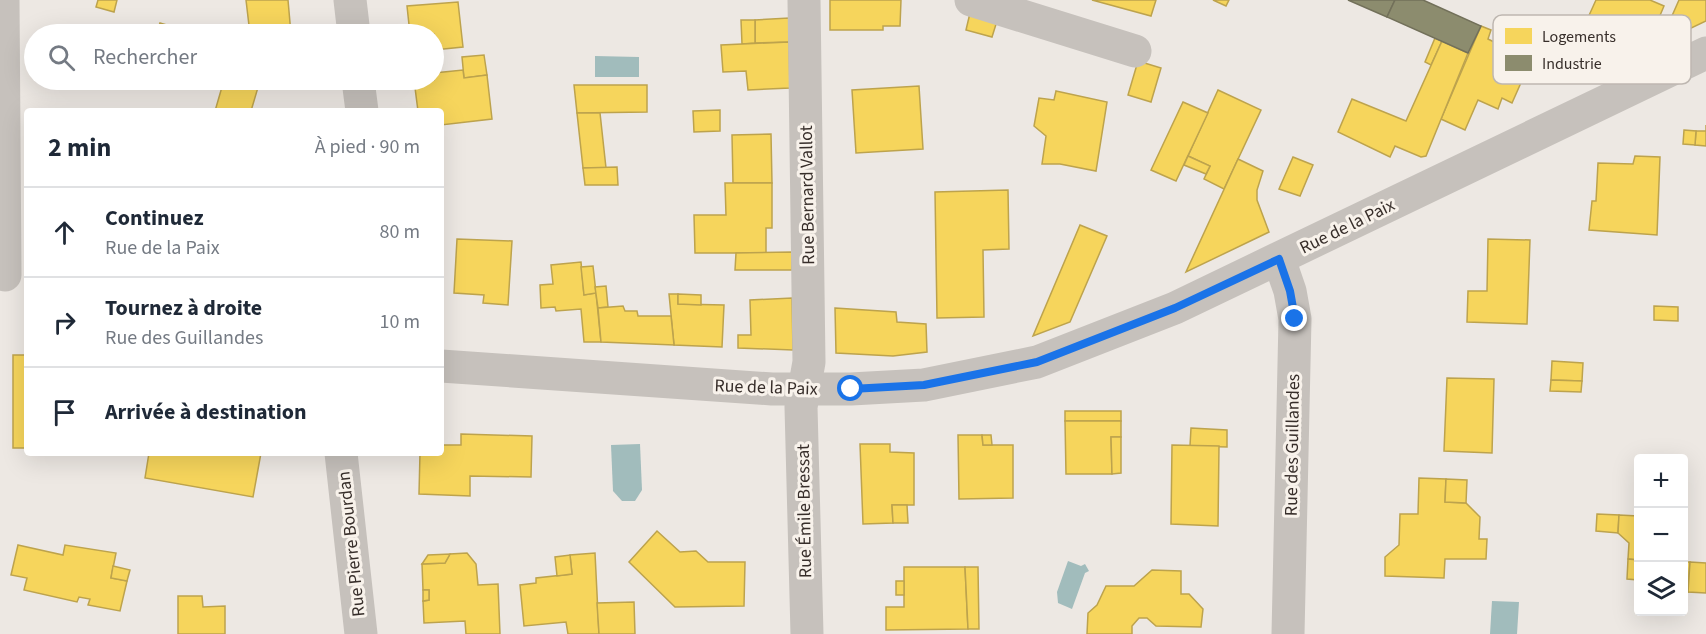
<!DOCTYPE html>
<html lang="fr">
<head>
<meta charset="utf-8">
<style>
	body { margin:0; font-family:"Source Sans 3",sans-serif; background:#f2f2f3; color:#1f2937 }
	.controls { position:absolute; right:18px; bottom:18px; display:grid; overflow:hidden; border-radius:6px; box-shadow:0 6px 24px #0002 }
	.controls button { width:54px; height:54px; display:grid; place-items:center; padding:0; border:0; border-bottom:2px solid #e0e1e3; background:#fff; color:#1f2937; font:30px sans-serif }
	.stop { position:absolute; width:18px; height:18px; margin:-14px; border:4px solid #1a73e8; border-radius:50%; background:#fff }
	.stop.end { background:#1a73e8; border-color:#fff; box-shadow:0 2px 6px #0008 }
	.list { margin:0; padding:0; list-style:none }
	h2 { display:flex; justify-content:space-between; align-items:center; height:78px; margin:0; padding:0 24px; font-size:26px }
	h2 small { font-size:20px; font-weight:400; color:#747a83 }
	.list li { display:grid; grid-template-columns:39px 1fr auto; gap:18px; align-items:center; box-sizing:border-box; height:90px; padding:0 24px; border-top:2px solid #e0e1e3 }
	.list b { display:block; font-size:22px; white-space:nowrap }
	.list p { margin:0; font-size:20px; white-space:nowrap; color:#747a83 }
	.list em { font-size:20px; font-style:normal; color:#747a83 }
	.icon { flex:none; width:33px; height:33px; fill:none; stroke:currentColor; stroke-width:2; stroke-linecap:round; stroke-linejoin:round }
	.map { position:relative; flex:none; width:1706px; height:634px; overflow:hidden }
	.search { position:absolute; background:#fff; box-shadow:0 6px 24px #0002; left:24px; top:24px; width:420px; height:66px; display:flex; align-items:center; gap:15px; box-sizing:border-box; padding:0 21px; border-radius:33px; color:#747a83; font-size:22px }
	.panel { position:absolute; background:#fff; box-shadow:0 6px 24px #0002; left:24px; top:108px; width:420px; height:348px; border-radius:6px }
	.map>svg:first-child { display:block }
</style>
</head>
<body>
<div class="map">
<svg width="1706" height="634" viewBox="0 0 1706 634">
	<rect width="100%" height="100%" fill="#ede8e3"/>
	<g fill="#a1bcbc">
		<polygon points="595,56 639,57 639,77 595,77"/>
		<polygon points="640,444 642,490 635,501 622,501 613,491 611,445"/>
		<polygon points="1068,561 1081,566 1085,564 1089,571 1085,573 1072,609 1058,603 1057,592"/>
		<polygon points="1492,601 1519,602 1517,634 1490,634"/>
	</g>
	<g fill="#f6d55c" stroke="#bda34d" stroke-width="1.5">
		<polygon points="98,0 117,0 114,12 96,7"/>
		<polygon points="246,0 288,0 291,34 250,34"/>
		<polygon points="830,0 901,0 900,26 883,26 883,30 830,30"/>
		<polygon points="1092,0 1156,0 1151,16"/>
		<polygon points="1213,0 1229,0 1226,6"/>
		<polygon points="1596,0 1650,0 1664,6 1656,25 1641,18 1631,42 1586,22"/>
		<polygon points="1679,0 1706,0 1706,21 1660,43"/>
		<polygon points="458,2 463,47 434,50 434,34 410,34 407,6"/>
		<polygon points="970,13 997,21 992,37 966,30"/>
		<polygon points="789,18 789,42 755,43 755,20"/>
		<polygon points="741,20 755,20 755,43 742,44"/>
		<polygon points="160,23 177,28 176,34 156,34"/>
		<polygon points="1481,26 1491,30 1488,39 1531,60 1512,103 1502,98 1498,109 1478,100 1465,130 1441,119"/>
		<polygon points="1435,38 1442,41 1431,65 1425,62"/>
		<polygon points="1442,41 1468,53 1426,156 1421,157 1395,146 1390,157 1338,132 1352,99 1406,121"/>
		<polygon points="789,42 790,88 748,90 746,71 723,72 721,45"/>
		<polygon points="484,55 487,75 464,78 462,57"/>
		<polygon points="1138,61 1161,68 1151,102 1128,95"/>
		<polygon points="463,70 464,78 487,75 492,119 441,125 441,111 418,111 414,80 434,80 434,73"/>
		<polygon points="224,80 255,80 255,82 259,84 251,111 215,111"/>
		<polygon points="574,85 647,85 647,112 577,113"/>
		<polygon points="919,86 923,149 856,153 852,90"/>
		<polygon points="1218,90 1261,110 1224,189 1204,179 1210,166 1188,156"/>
		<polygon points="1056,91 1107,102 1096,171 1060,164 1042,164 1046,136 1034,126 1039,98 1054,100"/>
		<polygon points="1183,102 1208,113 1176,181 1151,170"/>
		<polygon points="720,110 720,131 694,132 693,111"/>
		<polygon points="577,113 600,113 606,168 583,168"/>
		<polygon points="1706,125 1706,146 1695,145 1696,131 1706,131"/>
		<polygon points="1684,130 1696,131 1695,145 1683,144"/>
		<polygon points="771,134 772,183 733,183 732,135"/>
		<polygon points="1188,156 1210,166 1206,174 1184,165"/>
		<polygon points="1635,156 1660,157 1657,235 1589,230 1592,201 1596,201 1598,163 1633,164"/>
		<polygon points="1293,157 1313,165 1300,196 1279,189"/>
		<polygon points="1238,159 1263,171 1257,190 1257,200 1269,232 1186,272"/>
		<polygon points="617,167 618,185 585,185 583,168"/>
		<polygon points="725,183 772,183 772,228 766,228 766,253 695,253 694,215 726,215"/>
		<polygon points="1008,190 1009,249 983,250 984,317 937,318 935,192"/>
		<polygon points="1080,225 1107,236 1070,322 1033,336"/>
		<polygon points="457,239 512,241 508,305 483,303 484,295 454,293"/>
		<polygon points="1488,239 1530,240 1527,324 1467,322 1468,291 1487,291"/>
		<polygon points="792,252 792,270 735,270 736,253"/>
		<polygon points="581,262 584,295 596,293 601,342 584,342 581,309 556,311 555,307 541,308 540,285 553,284 551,265"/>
		<polygon points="593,266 596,293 584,295 581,267"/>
		<polygon points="606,286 608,307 598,308 595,287"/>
		<polygon points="669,294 678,294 678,304 724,305 722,347 674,345"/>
		<polygon points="678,294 701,295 701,305 678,304"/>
		<polygon points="792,298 793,350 738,348 738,335 751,335 750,300"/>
		<polygon points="623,306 625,311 637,311 638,316 671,316 674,345 601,342 598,308"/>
		<polygon points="1654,306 1678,307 1678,321 1654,320"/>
		<polygon points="835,308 896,312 897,322 926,324 927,352 893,356 836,353"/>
		<rect x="13" y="355" width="14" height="93"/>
		<polygon points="1552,361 1583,363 1582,381 1551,380"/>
		<polygon points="1447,378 1494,379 1492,453 1444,451"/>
		<polygon points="1551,380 1582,381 1581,392 1550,391"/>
		<rect x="1065" y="411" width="56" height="10"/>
		<polygon points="1065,421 1121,421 1121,437 1111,437 1112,474 1066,474"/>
		<polygon points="1191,428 1227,430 1227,447 1190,446"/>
		<polygon points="461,434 532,436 531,477 470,476 470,496 419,494 420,453 441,453 441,445 461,445"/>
		<polygon points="958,435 982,435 983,445 1013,445 1013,498 959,499"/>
		<polygon points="982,435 991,435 992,445 983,445"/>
		<polygon points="1111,437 1121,437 1121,473 1112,474"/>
		<polygon points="860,444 890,444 890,452 914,453 914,505 892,505 893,523 863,524"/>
		<polygon points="1172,445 1219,446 1218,526 1171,524"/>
		<polygon points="149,453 261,453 253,497 145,478"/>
		<polygon points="1419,478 1446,479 1445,502 1466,503 1480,517 1479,539 1487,539 1486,559 1445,559 1444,578 1385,576 1385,557 1399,545 1400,514 1418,514"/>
		<polygon points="1446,479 1467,480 1466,503 1445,502"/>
		<polygon points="892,505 907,505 908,523 893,523"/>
		<polygon points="1597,514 1619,515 1618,533 1596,531"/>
		<polygon points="1619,515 1638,516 1638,560 1628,559 1629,543 1618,533"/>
		<polygon points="657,531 680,552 696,551 708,562 745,562 744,606 675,607 629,562"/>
		<polygon points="18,545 63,555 65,545 116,553 111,578 127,581 120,611 88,605 90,599 79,597 77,602 24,590 27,578 11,575"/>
		<polygon points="467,553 476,564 478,585 498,584 500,634 466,634 465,621 424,623 423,601 429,600 429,590 423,590 422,564 445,563 450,554"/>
		<polygon points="595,553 599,634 568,634 566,622 524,626 520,585 536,583 536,578 572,574 570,555"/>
		<polygon points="450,554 445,563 422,564 428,555"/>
		<polygon points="570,555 572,574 557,576 555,557"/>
		<polygon points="1628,559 1638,560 1638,587 1638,580 1627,579"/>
		<polygon points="1684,562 1690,562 1688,592 1684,592"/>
		<polygon points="1690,562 1706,563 1706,593 1688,592"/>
		<polygon points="113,566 130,570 127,581 111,578"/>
		<polygon points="904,567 965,567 968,629 886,630 886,607 904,607"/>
		<polygon points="965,567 978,567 979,629 968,629"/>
		<polygon points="1152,570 1181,571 1181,594 1189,594 1203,609 1201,627 1156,626 1147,618 1139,618 1132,626 1132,634 1087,634 1088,613 1097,605 1106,586 1134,586"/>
		<rect x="896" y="581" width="8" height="14"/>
		<polygon points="423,590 429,590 429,600 423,601"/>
		<polygon points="178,596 202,596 203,607 225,606 225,634 178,634"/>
		<polygon points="634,602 635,634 599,634 597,603"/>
	</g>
	<g fill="#8c8c6e" stroke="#72705a" stroke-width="1.5">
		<polygon points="1348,0 1395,0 1387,17"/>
		<polygon points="1395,0 1423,0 1481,26 1468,53 1387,17"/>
	</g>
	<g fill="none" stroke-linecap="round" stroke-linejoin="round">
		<g stroke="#c6c1bc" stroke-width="33">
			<polyline points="3,0 5,275"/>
			<polyline points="350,0 354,34"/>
			<polyline points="804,0 809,362 801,407 807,634"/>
			<polyline points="971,0 1135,51"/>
			<polyline points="358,80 362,111"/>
			<polyline points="1279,259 1290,291 1295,319 1288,634"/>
			<polyline points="441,366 772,389 851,389 924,385 1037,362 1175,308 1706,53"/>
			<polyline points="341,453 361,634"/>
		</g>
	</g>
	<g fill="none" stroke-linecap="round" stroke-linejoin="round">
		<polyline stroke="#1a73e8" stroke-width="8" points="851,389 924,385 1037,362 1175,308 1279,259 1290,291 1295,319"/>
	</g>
	<g text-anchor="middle" stroke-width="6" stroke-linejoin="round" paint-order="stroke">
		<g font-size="18" fill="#372e2a" stroke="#f8f2eb">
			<text transform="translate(807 195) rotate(-91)" y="6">Rue Bernard Vallot</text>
			<text transform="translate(1347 226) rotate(-26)" y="6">Rue de la Paix</text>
			<text transform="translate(766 387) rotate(2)" y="6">Rue de la Paix</text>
			<text transform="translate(1292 445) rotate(-89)" y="6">Rue des Guillandes</text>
			<text transform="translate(804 511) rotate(-91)" y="6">Rue Émile Bressat</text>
			<text transform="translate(351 544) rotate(-96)" y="6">Rue Pierre Bourdan</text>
		</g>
	</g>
	<rect x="1493" y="15" width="198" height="69" rx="9" fill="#f8f2eb" stroke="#beb7b1" stroke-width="1.5"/>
	<rect x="1505" y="28" width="27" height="16" fill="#f6d55c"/>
	<rect x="1505" y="55" width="27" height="16" fill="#8c8c6e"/>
	<g font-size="16" fill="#372e2a">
		<text x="1542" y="42">Logements</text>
		<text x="1542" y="69">Industrie</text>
	</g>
</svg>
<div class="controls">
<button>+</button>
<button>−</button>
<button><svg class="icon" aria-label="layers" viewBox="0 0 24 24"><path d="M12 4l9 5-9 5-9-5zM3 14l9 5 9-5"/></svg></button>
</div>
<div class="stop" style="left:851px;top:389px"></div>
<div class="stop end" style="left:1295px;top:319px"></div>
<div class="search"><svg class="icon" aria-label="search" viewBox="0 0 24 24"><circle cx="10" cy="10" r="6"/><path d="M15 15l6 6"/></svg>Rechercher</div>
<section class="panel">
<h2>2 min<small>À pied · 90 m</small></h2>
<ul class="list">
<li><svg class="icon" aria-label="ahead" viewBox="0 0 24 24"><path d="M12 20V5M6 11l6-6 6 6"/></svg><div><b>Continuez</b><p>Rue de la Paix</p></div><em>80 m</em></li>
<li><svg class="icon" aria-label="right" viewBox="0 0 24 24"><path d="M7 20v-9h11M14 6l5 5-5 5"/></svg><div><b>Tournez à droite</b><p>Rue des Guillandes</p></div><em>10 m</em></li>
<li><svg class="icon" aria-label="arrive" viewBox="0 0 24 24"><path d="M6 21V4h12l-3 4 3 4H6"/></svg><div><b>Arrivée à destination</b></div></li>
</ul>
</section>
</div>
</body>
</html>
